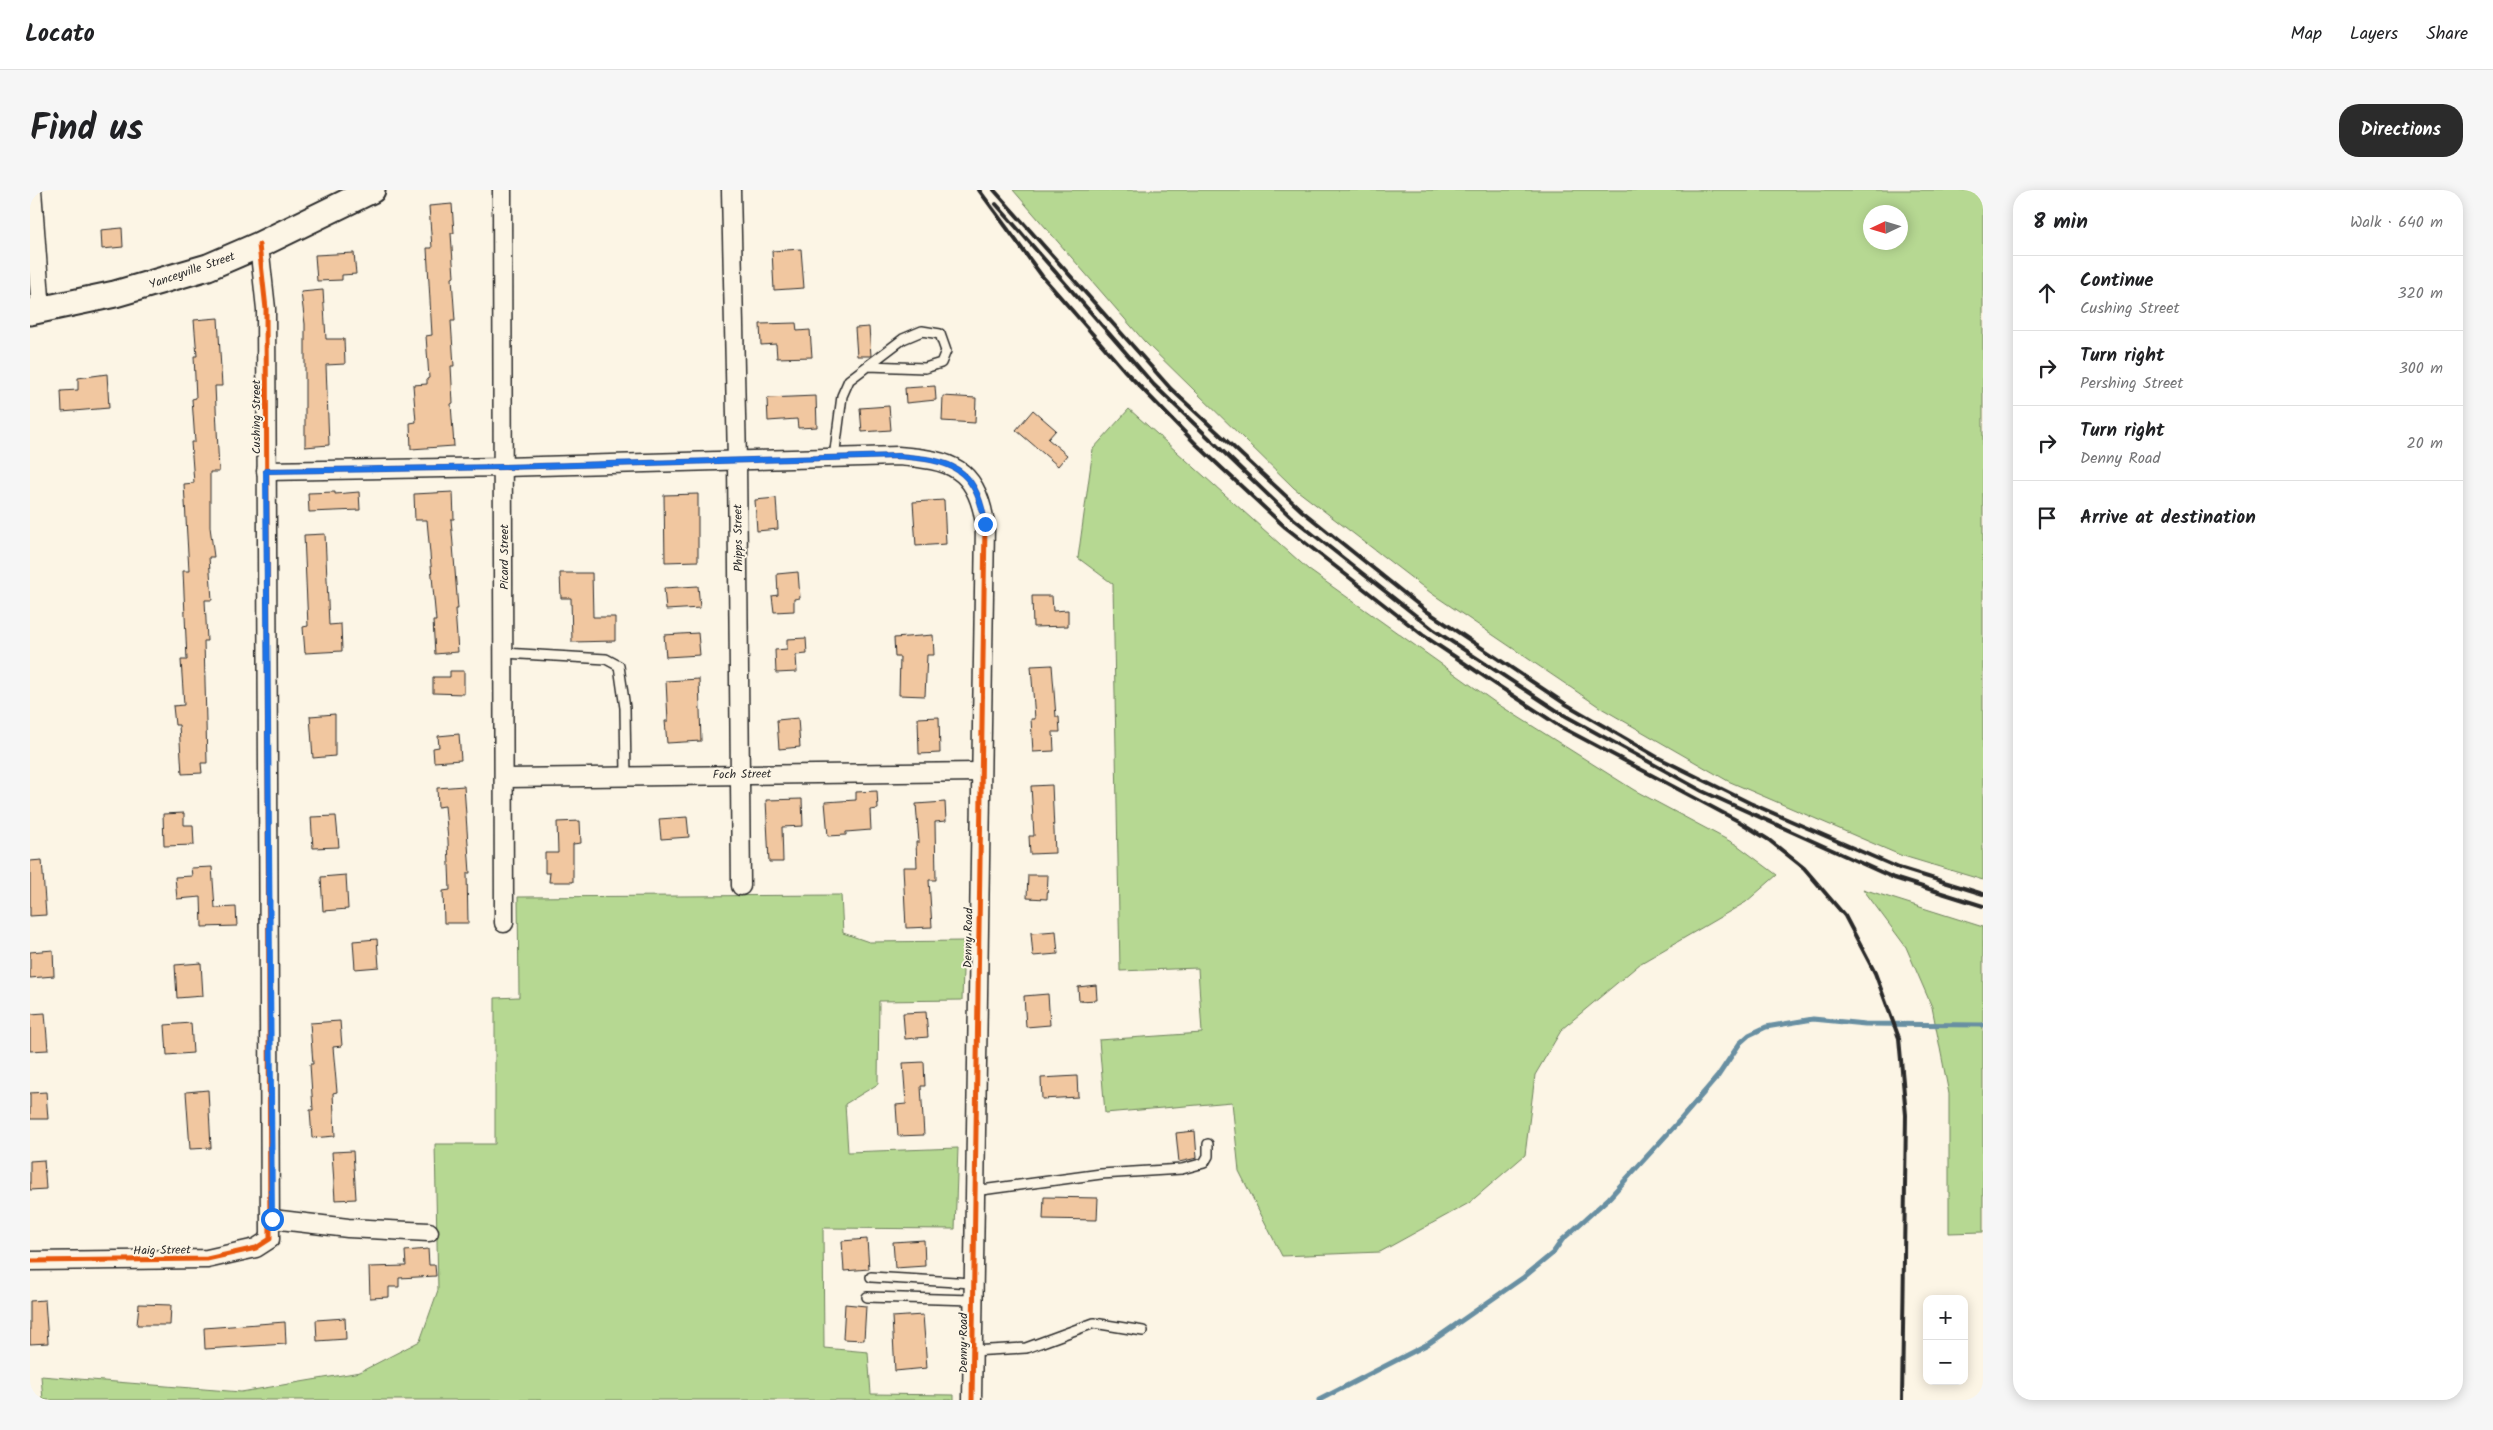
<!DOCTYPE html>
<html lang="en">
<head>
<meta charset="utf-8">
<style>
	body { margin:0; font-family:Kalam,sans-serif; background:#f6f6f6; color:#202124 }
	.controls { position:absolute; right:15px; bottom:15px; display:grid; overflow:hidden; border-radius:10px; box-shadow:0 2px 12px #0003 }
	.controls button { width:45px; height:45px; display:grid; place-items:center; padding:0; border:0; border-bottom:1px solid #e0e0e0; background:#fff; color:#202124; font:25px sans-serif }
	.compass { position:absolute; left:1833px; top:15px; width:45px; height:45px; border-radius:50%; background:#fff; box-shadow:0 2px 12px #0003; rotate:266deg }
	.stop { position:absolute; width:15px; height:15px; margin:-11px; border:4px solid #1a73e8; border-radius:50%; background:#fff }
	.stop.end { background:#1a73e8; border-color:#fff; box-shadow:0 1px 5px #0008 }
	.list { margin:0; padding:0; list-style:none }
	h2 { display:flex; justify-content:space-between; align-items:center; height:65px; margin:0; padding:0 20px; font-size:21px }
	h2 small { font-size:16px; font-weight:400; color:#757577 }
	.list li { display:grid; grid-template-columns:32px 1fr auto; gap:15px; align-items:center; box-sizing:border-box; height:75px; padding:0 20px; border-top:1px solid #e0e0e0 }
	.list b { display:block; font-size:19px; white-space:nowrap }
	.list p { margin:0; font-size:16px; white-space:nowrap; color:#757577 }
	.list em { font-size:16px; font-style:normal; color:#757577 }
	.icon { flex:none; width:28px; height:28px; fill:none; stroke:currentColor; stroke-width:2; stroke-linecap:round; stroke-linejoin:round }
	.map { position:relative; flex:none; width:1953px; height:1210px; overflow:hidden; border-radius:20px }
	header { display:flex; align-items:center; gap:30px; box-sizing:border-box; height:70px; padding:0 25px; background:#fff; border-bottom:1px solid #e0e0e0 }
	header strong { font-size:24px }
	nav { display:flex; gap:28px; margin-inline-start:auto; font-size:18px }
	.intro { display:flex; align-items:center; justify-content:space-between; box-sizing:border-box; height:120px; padding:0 30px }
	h1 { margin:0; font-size:35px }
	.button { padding:12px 22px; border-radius:20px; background:#2b2b2b; color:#fff; font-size:18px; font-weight:700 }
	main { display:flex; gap:30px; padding:0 30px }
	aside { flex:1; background:#fff; border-radius:20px; box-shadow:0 2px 12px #0003 }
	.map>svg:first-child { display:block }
</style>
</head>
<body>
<header>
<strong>Locato</strong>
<nav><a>Map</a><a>Layers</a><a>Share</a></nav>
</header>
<div class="intro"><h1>Find us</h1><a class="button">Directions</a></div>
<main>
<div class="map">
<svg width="1953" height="1210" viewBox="0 0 1953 1210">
	<rect width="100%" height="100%" fill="#fcf5e5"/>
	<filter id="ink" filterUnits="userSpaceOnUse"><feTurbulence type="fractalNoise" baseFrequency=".02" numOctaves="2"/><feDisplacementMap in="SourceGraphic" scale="10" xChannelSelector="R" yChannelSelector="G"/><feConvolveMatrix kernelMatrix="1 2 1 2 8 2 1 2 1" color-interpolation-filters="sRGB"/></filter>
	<g filter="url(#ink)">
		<g fill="#b6d892" stroke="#70825e" fill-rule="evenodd">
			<path d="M983,0H1953V690L1870,665L1698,591L1571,518L1401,403L1264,298L1114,151ZM1870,22V52H1840V22Z"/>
			<polygon points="1099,219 1279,380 1466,513 1604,600 1707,655 1747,685 1716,712 1611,773 1532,839 1505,885 1495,965 1439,1013 1350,1062 1252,1066 1209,981 1202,912 1075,923 1069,850 1172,843 1168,778 1090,781 1083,394 1048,368 1063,259"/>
			<polygon points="1833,699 1953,737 1953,1042 1919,1043 1919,904 1902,817 1876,757"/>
			<polygon points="811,705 813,743 839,752 934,751 932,810 849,811 848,894 815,914 818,962 928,958 925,1039 793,1038 794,1158 838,1162 841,1204 924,1205 924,1210 13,1210 11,1186 211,1202 330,1182 390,1151 408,1100 405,954 465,954 465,808 489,807 488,707"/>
		</g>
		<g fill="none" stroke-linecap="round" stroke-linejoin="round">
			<polyline stroke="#688fa2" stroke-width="5" points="1289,1210 1398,1154 1494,1087 1523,1063 1532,1050 1579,1008 1652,928 1688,886 1710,853 1719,845 1736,837 1783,829 1835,834 1953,835"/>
		</g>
		<g fill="#f1c7a0" stroke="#2b2b2b">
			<polygon points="422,14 424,43 421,43 424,87 422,88 425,131 421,131 424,176 421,176 423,213 421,214 424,256 381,259 380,233 386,232 383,195 397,194 397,189 399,188 396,146 402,145 397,58 402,58 399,16"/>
			<polygon points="92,38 93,57 72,59 71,40"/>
			<polygon points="771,59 774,98 744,100 742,61"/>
			<polygon points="324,63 326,84 312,85 312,90 287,91 285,65"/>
			<polygon points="293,100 296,149 314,149 315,174 296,175 299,255 275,257 275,134 271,102"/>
			<polygon points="188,128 192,196 185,196 189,282 180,282 180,337 184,367 179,367 182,410 175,410 177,451 174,451 177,573 171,573 172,583 152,584 149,535 145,535 143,516 154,515 151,470 157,470 153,381 159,381 154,294 164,293 161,252 165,252 162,209 166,208 164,166 167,166 164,130"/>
			<polygon points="766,133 767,141 780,140 782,167 747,168 746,154 731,155 730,134"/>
			<polygon points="839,137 841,166 827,166 825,138"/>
			<polygon points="77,184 79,218 32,222 31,201 48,200 48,188"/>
			<polygon points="905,196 906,210 876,213 875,198"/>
			<polygon points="786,206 787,237 768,238 767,229 738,231 737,208"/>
			<polygon points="913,206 946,208 945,233 912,231"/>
			<polygon points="859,216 861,240 832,242 830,218"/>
			<polygon points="1003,220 1026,240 1018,249 1037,265 1028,276 986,240"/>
			<polygon points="305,302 305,304 329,302 330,320 279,322 278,303"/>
			<polygon points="423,302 424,329 421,329 428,419 425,419 428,462 405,464 403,431 406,431 397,330 385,330 384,304"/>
			<polygon points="668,304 668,371 635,372 634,305"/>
			<polygon points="746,308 748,339 727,341 725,310"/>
			<polygon points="914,310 916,354 886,356 883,312"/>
			<polygon points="295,344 299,435 311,434 312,461 275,463 273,437 278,436 274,345"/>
			<polygon points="768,382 770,408 764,409 764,421 744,422 742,406 748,405 747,384"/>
			<polygon points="530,383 562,383 563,427 585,427 585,451 542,452 541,408 531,408"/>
			<polygon points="668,396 670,418 636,420 634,398"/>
			<polygon points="1002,406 1022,406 1023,421 1038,420 1038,436 1003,437"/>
			<polygon points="668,443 670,465 636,467 634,445"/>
			<polygon points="903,445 904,465 897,465 895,506 869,505 870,467 865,467 864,448"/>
			<polygon points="776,448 777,464 766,465 767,482 746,483 745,460 757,459 757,449"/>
			<polygon points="1022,475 1026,527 1029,527 1030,542 1023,542 1024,561 1003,562 1001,529 1005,529 1001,476"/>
			<polygon points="420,481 434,481 434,504 403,503 403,487 420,487"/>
			<polygon points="669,489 671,551 637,553 635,531 638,531 636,491"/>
			<polygon points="305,524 305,566 283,568 280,526"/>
			<polygon points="909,527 910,563 889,564 888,528"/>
			<polygon points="768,528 770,557 749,559 747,530"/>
			<polygon points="429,544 431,570 404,572 403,558 409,557 408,546"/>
			<polygon points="1022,595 1025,663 1000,664 999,646 1004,646 1001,596"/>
			<polygon points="434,596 440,683 437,683 438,733 414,733 413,701 420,700 418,650 415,616 408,617 407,598"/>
			<polygon points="847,601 848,619 840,620 841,640 816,642 816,645 798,646 795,612 826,610 826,602"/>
			<polygon points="772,609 773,636 752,637 753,672 739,672 736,610"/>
			<polygon points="915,612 916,631 905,632 906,690 899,690 902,737 876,738 873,677 887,677 886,652 889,652 886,614"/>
			<polygon points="154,623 154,635 163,635 164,655 134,656 133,624"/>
			<polygon points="306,626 309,657 283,658 281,627"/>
			<polygon points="657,627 659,647 631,649 629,629"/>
			<polygon points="550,631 551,653 543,654 543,692 519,692 520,683 515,683 515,663 528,663 527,632"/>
			<polygon points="12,670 16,725 0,726 0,671"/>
			<polygon points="182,677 185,718 206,717 207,736 172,737 171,707 147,709 145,687 162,686 161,678"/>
			<polygon points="316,685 318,719 293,721 291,687"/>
			<polygon points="998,685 1018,685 1017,709 997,708"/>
			<polygon points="1026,741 1028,764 1003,766 1001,743"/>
			<polygon points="347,749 349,777 325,779 323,751"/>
			<polygon points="23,760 24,786 0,788 0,762"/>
			<polygon points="171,773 173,806 147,808 145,775"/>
			<polygon points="1066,795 1067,810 1049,811 1048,797"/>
			<polygon points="1018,804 1020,835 996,837 994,806"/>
			<polygon points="896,822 898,847 875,849 873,823"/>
			<polygon points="15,823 18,860 0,861 0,824"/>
			<polygon points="310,831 312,856 303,857 307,902 303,903 305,946 282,948 280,920 283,920 280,874 283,874 280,833"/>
			<polygon points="161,833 163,863 137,865 135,835"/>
			<polygon points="894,872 895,896 891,896 894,945 868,946 866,915 876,914 873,873"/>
			<polygon points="1047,886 1048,907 1012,909 1011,888"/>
			<polygon points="178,900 181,958 160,959 156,902"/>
			<polygon points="16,902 18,929 0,929 0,903"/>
			<polygon points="1165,941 1167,968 1149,972 1146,943"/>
			<polygon points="323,961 326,1009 305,1010 302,962"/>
			<polygon points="14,970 16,999 0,1000 0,971"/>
			<polygon points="1014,1007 1068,1008 1067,1030 1013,1029"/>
			<polygon points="837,1049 839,1079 814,1081 812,1051"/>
			<polygon points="894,1050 895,1076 865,1078 863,1052"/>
			<polygon points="398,1059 399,1075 405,1075 406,1086 369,1088 369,1097 359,1097 359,1107 340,1108 339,1077 376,1076 375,1061"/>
			<polygon points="15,1110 18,1153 0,1154 0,1111"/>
			<polygon points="109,1114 141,1115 140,1135 107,1135"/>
			<polygon points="815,1114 836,1116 834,1150 813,1149"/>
			<polygon points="893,1125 897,1178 865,1181 862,1127"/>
			<polygon points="315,1128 316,1149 287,1151 286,1130"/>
			<polygon points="255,1132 256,1154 175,1159 174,1138"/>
		</g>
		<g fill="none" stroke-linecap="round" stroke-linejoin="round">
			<defs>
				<g id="lane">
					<polyline points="804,268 812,206 819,190 873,149 892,141 910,144 916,161 911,173 895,178 838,176"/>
					<polyline points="474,463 576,469 589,476 595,518 596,586"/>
					<polyline points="944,1001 1071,984 1152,979 1174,973 1178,966 1178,954"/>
					<polyline points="841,1087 943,1093"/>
					<polyline points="837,1107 943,1110"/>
					<polyline points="942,1161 996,1158 1064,1133 1113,1141"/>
				</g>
				<g id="street">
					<polyline points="2,0 11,121"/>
					<polyline points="472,0 474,733"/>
					<polyline points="701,0 707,271 711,696"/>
					<path d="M236,281L474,277L868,266C920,270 947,277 955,334L942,1210"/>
					<polyline points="475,588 950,582"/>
					<polyline points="242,1029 318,1038 399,1042"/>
					<polyline points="0,1071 177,1069 226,1058 240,1049 236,119 229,55"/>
				</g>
				<polyline id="secondary" points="0,122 85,104 178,77 229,55 342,0"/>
			</defs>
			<use href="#lane" stroke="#2b2b2b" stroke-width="12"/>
			<use href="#street" stroke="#2b2b2b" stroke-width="21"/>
			<use href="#secondary" stroke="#2b2b2b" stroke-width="29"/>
			<use href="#lane" stroke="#fcf5e5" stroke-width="9"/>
			<use href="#street" stroke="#fcf5e5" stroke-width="18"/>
			<use href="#secondary" stroke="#fcf5e5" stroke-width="25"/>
			<g stroke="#2b2b2b" stroke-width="4">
				<polyline points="949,0 1012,86 1094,180 1166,254 1255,337 1394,446 1467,495 1531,537 1710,632 1739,650 1774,678 1815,726 1845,783 1869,848 1876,925 1872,1210"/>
				<polyline points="964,0 1141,199 1272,321 1395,420 1534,513 1627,567 1720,613 1869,678 1953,704"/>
				<polyline points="966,14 1124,195 1260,326 1404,440 1532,524 1672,601 1864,688 1953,716"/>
			</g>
			<defs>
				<g id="cycleway">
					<path d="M236,281L474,277L868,266C920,270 947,277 955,334L942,1210"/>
					<polyline points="0,1071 177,1069 226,1058 240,1049 236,119 229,55"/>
				</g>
			</defs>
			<use href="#cycleway" stroke="#fcf5e5" stroke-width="8"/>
			<use href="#cycleway" stroke="#e8590c" stroke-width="5"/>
		</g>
	</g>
	<g fill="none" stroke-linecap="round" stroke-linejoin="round" filter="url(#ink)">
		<path stroke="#1a73e8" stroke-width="6" d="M242,1029L236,281L474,277L868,266C920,270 947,277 955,334"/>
	</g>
	<g text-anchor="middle" stroke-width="4" stroke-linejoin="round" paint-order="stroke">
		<g font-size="12" fill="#2b2b2b" stroke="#fcf5e5">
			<text transform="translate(162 80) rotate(-19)" y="4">Yanceyville Street</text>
			<text transform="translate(226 227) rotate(-90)" y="4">Cushing Street</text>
			<text transform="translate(708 348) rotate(-91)" y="4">Phipps Street</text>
			<text transform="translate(474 367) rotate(-90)" y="4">Picard Street</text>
			<text transform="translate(712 584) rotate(-1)" y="4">Foch Street</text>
			<text transform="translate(938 748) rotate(-89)" y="4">Denny Road</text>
			<text transform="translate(132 1060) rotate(-1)" y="4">Haig Street</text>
			<text transform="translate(933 1153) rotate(-90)" y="4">Denny Road</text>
		</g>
	</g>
</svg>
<div class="controls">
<button>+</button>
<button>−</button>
</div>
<svg class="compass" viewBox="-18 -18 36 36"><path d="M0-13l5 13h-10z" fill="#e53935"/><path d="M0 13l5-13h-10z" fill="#757577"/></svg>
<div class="stop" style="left:242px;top:1029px"></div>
<div class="stop end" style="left:955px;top:334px"></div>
</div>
<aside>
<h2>8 min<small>Walk · 640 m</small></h2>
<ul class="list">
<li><svg class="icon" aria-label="ahead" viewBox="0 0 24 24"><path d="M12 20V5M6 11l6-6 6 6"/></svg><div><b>Continue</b><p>Cushing Street</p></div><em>320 m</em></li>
<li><svg class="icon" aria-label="right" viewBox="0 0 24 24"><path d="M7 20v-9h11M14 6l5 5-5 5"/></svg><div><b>Turn right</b><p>Pershing Street</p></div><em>300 m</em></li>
<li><svg class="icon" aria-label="right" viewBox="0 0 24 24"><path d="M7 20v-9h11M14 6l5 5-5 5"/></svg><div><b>Turn right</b><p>Denny Road</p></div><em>20 m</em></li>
<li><svg class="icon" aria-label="arrive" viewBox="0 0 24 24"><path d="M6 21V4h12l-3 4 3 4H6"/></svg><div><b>Arrive at destination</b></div></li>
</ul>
</aside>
</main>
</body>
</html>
